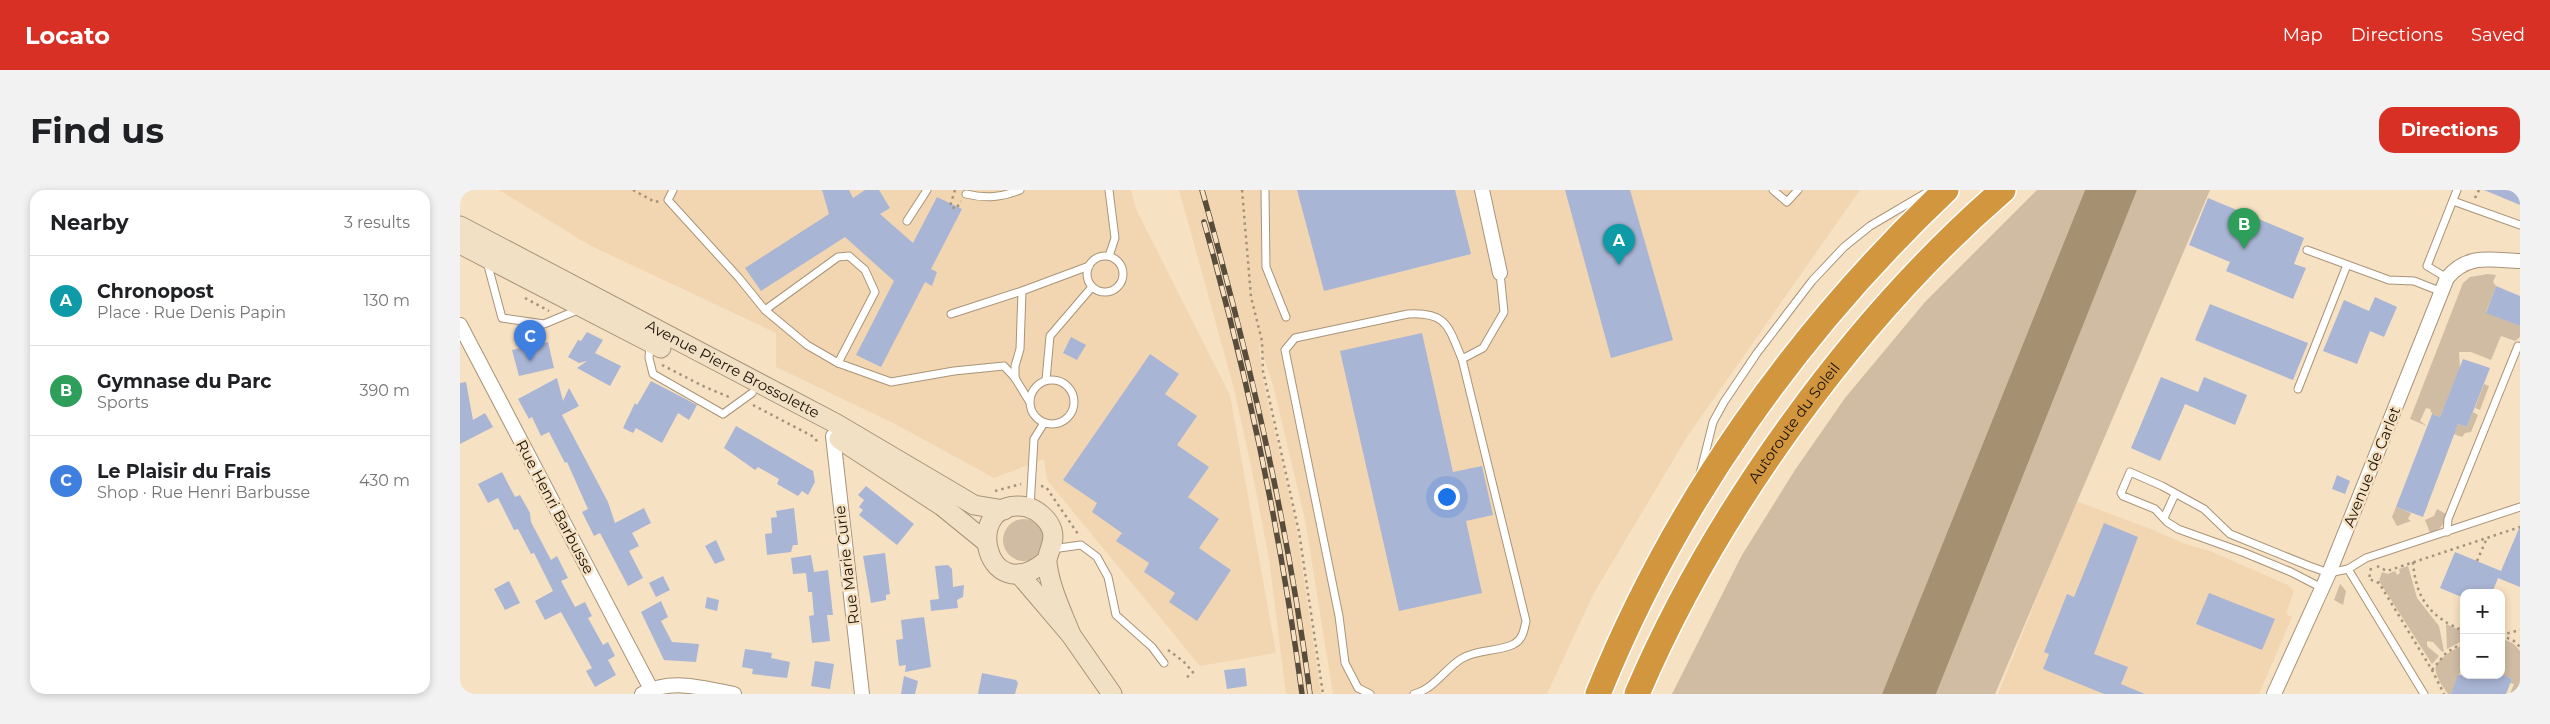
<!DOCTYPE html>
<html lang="en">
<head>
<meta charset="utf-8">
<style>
	body { margin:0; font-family:Montserrat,sans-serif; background:#f2f2f2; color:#202124 }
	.controls { position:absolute; right:15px; bottom:15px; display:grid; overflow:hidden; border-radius:10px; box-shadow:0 2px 8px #0003 }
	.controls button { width:45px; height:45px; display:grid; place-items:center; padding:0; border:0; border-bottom:1px solid #e0e0e0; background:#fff; color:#202124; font:25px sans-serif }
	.you { position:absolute; left:986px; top:306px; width:18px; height:18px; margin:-12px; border:4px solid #fff; border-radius:50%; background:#1a73e8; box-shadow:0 0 0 8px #1a73e833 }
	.badge { display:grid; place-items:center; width:32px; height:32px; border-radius:50%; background:#d93025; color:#fff; font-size:16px; font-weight:700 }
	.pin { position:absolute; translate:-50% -41px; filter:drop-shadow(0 1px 2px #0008) }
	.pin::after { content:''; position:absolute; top:26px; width:18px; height:15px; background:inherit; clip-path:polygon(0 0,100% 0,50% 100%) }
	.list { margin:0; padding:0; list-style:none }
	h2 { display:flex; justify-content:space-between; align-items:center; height:65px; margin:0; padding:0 20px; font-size:21px }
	h2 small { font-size:16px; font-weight:400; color:#757577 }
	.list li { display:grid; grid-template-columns:32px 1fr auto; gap:15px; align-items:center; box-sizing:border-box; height:90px; padding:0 20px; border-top:1px solid #e0e0e0 }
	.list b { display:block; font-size:19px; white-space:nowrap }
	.list p { margin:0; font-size:16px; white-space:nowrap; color:#757577 }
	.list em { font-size:16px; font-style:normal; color:#757577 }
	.map { position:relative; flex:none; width:2060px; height:504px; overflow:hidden; border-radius:15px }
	header { display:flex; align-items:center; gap:30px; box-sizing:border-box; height:70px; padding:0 25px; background:#d93025; color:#fff }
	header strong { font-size:24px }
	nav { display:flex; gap:28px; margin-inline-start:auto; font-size:18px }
	.intro { display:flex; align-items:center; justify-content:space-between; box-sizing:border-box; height:120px; padding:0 30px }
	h1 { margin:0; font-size:35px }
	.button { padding:12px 22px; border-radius:15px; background:#d93025; color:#fff; font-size:18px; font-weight:700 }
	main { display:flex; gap:30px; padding:0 30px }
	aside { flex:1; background:#fff; border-radius:15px; box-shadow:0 2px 8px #0003 }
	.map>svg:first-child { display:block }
</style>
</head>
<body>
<header>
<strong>Locato</strong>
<nav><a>Map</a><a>Directions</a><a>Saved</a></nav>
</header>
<div class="intro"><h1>Find us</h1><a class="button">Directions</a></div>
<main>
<aside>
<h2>Nearby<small>3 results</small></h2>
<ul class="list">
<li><span class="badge" style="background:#0f9aa8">A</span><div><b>Chronopost</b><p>Place · Rue Denis Papin</p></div><em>130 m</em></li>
<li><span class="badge" style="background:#2e9e5b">B</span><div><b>Gymnase du Parc</b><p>Sports</p></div><em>390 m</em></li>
<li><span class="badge" style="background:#3f7fe0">C</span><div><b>Le Plaisir du Frais</b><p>Shop · Rue Henri Barbusse</p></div><em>430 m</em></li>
</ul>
</aside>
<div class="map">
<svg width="2060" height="504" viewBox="0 0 2060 504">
	<rect width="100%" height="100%" fill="#f7e1c3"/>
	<g fill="#f2d6b2">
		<polygon points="39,0 671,0 676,19 770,205 816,463 740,476 587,290 584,269 534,288 435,234 316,177 316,143 129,55"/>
		<polygon points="719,0 1400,0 1227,247 1134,403 1087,504 873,504 845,330 813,195 799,154 803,190 836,335 861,504 826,504 809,369 791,276 774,199"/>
		<polygon points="1616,311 1691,339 1728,355 1750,361 1828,395 1834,401 1826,424 1832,427 1799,504 1538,504"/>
	</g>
	<g fill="#cfbca3">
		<polygon points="1577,0 1625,0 1422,504 1212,504 1282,365 1335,280 1385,208 1465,112"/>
		<polygon points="1677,0 1750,0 1535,504 1476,504"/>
		<polygon points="2028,84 2036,85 2033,92 2036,96 2026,122 2060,136 2060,147 2055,151 2041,146 2031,170 2011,162 1999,162 2000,178 1980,227 1972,224 1970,219 1966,218 1960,231 1967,236 1950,229 2003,93 2010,87"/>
		<polygon points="2024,194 2029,196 2020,220 2015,218"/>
		<polygon points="2013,222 2018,225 2011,242 2005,243 2002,247 1994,244 1998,234 2007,237"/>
		<polygon points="1936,317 1951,323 1948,329 1951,331 1937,336 1932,327"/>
		<path d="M1977,319L1986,324C1984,335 1981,340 1970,343L1965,330L1974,326Z"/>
		<circle cx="564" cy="350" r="21"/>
		<polygon points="1948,376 1957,408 1979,436 1984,461 1982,462 1973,452 1967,451 1967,456 1979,466 1972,474 1919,391 1922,382 1928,384 1935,381 1937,385 1940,383 1939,379"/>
		<polygon points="1880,394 1886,401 1883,415 1874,410"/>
		<polygon points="1986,434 2004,442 2004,450 1987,459"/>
		<polygon points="2041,448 2054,454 2060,461 2060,504 2050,504 2054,494 2050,493 2052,489 2041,485"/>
		<path d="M2004,454V473L1991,504H1988C1984,498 1977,489 1976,482C1972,470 1996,459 2004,454Z"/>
	</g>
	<polygon fill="#a69072" points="1625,0 1677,0 1476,504 1422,504"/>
	<g fill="#a9b5d4">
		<polygon points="362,0 389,0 393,8 405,0 419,0 430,18 420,24 453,53 477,7 502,19 471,79 477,82 472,96 465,92 421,177 396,165 434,91 385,47 301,101 285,78 369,24"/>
		<polygon points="837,0 995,0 1011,64 864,101"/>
		<polygon points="1105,0 1170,0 1213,150 1151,168"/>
		<polygon points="2024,0 2060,0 2060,15"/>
		<polygon points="1748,8 1844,48 1834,74 1846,78 1833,109 1766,81 1770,72 1729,55"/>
		<polygon points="2036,96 2060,106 2060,136 2026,123"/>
		<polygon points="1915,107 1937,117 1924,147 1910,141 1897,174 1863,161 1884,110 1909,121"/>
		<polygon points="1750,114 1848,153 1833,190 1735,150"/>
		<polygon points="127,142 143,150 135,163 161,176 150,196 117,178 127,171 119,173 108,167 118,150 121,151"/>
		<polygon points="962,143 993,282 1022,276 1033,325 1006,331 1022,403 939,421 880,161"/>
		<polygon points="611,147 626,155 617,170 603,163"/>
		<polygon points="88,152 94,178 59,186 52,160"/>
		<polygon points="690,164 719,184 705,204 737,226 717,255 749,277 728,307 759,329 739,358 771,380 737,431 709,412 715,403 684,382 689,373 656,351 662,343 632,322 637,313 603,290"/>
		<polygon points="2003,169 2030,178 2007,237 1998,234 1963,327 1936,317 1972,224 1980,227"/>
		<polygon points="1701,187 1738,202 1744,187 1787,205 1775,235 1725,214 1700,271 1671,258"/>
		<polygon points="97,188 103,211 109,198 119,216 102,225 148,312 155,333 184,318 191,333 172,343 179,356 169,361 183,388 168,396 140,343 134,346 122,322 128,319 107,272 105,273 89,242 81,246 72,227 69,229 58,209"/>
		<polygon points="191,191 237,215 229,230 218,223 202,253 176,238 173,243 163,238 175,213 177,215"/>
		<polygon points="6,192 13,230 25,223 33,237 0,254 0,193"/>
		<polygon points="276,236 353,281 355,292 348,305 342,301 338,306 317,294 319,289 298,277 295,280 264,258"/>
		<polygon points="42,282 55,307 60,305 70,323 71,332 91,370 97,366 108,388 101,391 115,417 125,412 132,426 128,428 143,455 148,452 155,466 148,470 156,485 135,497 126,481 132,478 101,422 85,430 75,411 93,401 74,363 71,364 58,339 54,340 38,308 28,313 18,294"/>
		<polygon points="1877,285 1890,291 1885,304 1872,299"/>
		<polygon points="406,296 454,334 437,355 399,325 403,320 399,317 404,310 398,305"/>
		<polygon points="334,318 338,355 333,355 331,362 307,365 305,344 312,343 311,328 317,327 316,321"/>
		<polygon points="1644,333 1678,347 1634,464 1668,477 1661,494 1685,504 1644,504 1583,479 1589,464 1584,462 1607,404 1614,407"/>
		<polygon points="2060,336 2060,397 2038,388 2032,403 2004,403 2004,408 1980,398 1995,362 2041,381"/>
		<polygon points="256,350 265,370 255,374 245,356"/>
		<polygon points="425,363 430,404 426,405 426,410 411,413 403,366"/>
		<polygon points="351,365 354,382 368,380 373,425 367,425 370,451 352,453 349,426 354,425 352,402 348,402 346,383 333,384 331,368"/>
		<polygon points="488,375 492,379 493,397 504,395 503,407 497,410 498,418 471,421 470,410 479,409 475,376"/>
		<polygon points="203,386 210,400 196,407 189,393"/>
		<polygon points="49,391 60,413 45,420 34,399"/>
		<polygon points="1749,403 1815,429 1802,460 1736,434"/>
		<polygon points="247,407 259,410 257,421 245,418"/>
		<polygon points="201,411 208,427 201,431 212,452 239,454 236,472 204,470 181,422"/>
		<polygon points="464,427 471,477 445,482 446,475 439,476 436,450 443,449 441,430"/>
		<polygon points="285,459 312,463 311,468 330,472 327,488 292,484 293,479 282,477"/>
		<polygon points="355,471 374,474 370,499 351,496"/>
		<polygon points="785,478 787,496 767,499 764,480"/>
		<polygon points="522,483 556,490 558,493 555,504 518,504"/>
		<polygon points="1998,485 2043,485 2052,489 2046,504 1991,504"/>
		<polygon points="444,486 458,491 455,504 441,504"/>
	</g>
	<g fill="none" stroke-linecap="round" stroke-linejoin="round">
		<defs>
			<g id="lane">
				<polyline points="213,0 208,10 279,88 305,120 347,155 378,173 431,192 494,181 544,176 555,188 569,211"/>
				<polyline points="805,0 806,77 826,127"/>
				<polyline points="1313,0 1327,12 1338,0"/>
				<path d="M506,4C526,9 542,7 560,0"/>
				<polyline points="1993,11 2060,35"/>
				<polyline points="447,31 467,0"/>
				<polyline points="1847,60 1929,90 1954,91 1982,102"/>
				<circle cx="645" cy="84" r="18"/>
				<polyline points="649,66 655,48 649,0"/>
				<polyline points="27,72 42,128 84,134 120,119"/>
				<polyline points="1987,88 1967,76 1997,0"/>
				<polyline points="562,101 629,76"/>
				<polyline points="305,120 378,67 389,66 405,80 415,102 378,173"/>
				<polyline points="491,124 562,101 560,159 555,176 555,188"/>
				<polyline points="190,155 189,168 193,184 263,224 292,203"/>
				<polyline points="1002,169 1023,158 1044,122 1040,83"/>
				<circle cx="592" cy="212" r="22"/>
				<polyline points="586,190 590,146 632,97"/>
				<polyline points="1838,199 1887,75"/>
				<polyline points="1240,284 1253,232 1264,212 1297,163 1352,91 1384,57 1410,36 1471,0"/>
				<polyline points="570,317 574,249 584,233"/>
				<polyline points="1704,328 1715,304"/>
				<polyline points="1987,342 1988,329 2058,156"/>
				<polyline points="592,359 621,355 637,367 648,387 656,425 692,457 704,473"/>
				<polyline points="1888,379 1964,504"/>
				<polyline points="1862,398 1831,382 1785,363 1718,339 1707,332 1695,319 1663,306 1661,303 1670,282 1702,296 1744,319 1770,344 1849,376 1869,383 1888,379 1906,368 2060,317"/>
				<path d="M910,504L898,498L885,473L879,426L825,160L835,148L948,124C987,122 988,136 1002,169L1066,431C1064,440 1063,449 1054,454C1038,462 1017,459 1001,469C985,479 974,499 954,504"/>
			</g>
			<g id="street">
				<polyline points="1022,0 1040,83"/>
				<polyline points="0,135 191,499"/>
				<polyline points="373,246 402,504"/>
				<path d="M182,504C210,488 244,498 274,504"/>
				<path d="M1814,504L1869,383L1987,88C2008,63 2031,70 2060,71"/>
			</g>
			<g id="secondary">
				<path id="s1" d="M0,36L375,233L514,315L544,320"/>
				<polyline points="0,54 201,158"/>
				<polyline points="379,249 482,316 525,351"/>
				<path d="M586,371C523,423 501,304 567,317C578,320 589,330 592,340C596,354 586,364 587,373C590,398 602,422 611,445"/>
				<polyline points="559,384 611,445 652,504"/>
			</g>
			<g id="highway">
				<path d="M1138,504C1215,313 1337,141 1486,0"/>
				<path id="s2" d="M1177,504C1254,323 1394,129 1543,0"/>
			</g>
		</defs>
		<use href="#lane" stroke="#a99478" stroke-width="9"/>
		<use href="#street" stroke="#a99478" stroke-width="16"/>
		<use href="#secondary" stroke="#a99478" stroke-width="21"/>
		<use href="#highway" stroke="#fff" stroke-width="28"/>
		<g stroke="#a3937c" stroke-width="2.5" stroke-dasharray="2.5 4" stroke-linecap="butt">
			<polyline points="173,0 195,12 199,11"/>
			<polyline points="495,0 490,16 496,19 501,11"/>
			<polyline points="782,0 791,107 802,151 803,181 839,342 863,504"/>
			<polyline points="2015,8 2019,0"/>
			<polyline points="65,108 89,121"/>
			<polyline points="202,175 245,197 269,207"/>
			<polyline points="293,215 354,247 359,254"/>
			<polyline points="581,296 586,297 618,344"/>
			<polyline points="535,301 561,294"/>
			<polyline points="2017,371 2027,348"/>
			<path d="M1953,372C1956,409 1970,427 2004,441"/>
			<polyline points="1917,376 1927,381 2060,337"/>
			<polyline points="1911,378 1909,389 1919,393 1972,480 1984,504"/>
			<polyline points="2041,445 2054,451 2060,457"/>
			<polyline points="2041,445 2060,440"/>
			<polyline points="708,460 723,471 733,482 725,489"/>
			<polyline points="1972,480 1986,463 2004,452"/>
		</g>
		<use href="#lane" stroke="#fff" stroke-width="7"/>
		<use href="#street" stroke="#fff" stroke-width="14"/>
		<use href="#secondary" stroke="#f2e0c5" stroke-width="19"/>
		<use href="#highway" stroke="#d2973e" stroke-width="25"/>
		<defs>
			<g id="rail">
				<path d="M742,0C789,165 828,333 850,504"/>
				<path d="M744,32C788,187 821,345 842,504"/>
			</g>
		</defs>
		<use href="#rail" stroke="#584c3c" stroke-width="5.5"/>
		<use href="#rail" stroke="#f7e1c3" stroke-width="4" stroke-dasharray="11" stroke-linecap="butt"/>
	</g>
	<g text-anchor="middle" stroke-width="5" stroke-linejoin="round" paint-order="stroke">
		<g font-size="15" fill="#191107" stroke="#f7e1c3">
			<text dy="5" stroke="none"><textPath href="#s1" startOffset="308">Avenue Pierre Brossolette</textPath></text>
			<text dy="5" stroke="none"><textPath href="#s2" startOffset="314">Autoroute du Soleil</textPath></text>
			<text transform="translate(1912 277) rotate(-68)" y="5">Avenue de Carlet</text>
			<text transform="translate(95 317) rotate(62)" y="5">Rue Henri Barbusse</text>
			<text transform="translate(387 375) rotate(-97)" y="5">Rue Marie Curie</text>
		</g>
	</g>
</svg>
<div class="controls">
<button>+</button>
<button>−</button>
</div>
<div class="you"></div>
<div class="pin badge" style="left:1159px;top:75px;background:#0f9aa8">A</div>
<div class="pin badge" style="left:1784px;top:59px;background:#2e9e5b">B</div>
<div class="pin badge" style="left:70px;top:171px;background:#3f7fe0">C</div>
</div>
</main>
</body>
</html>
